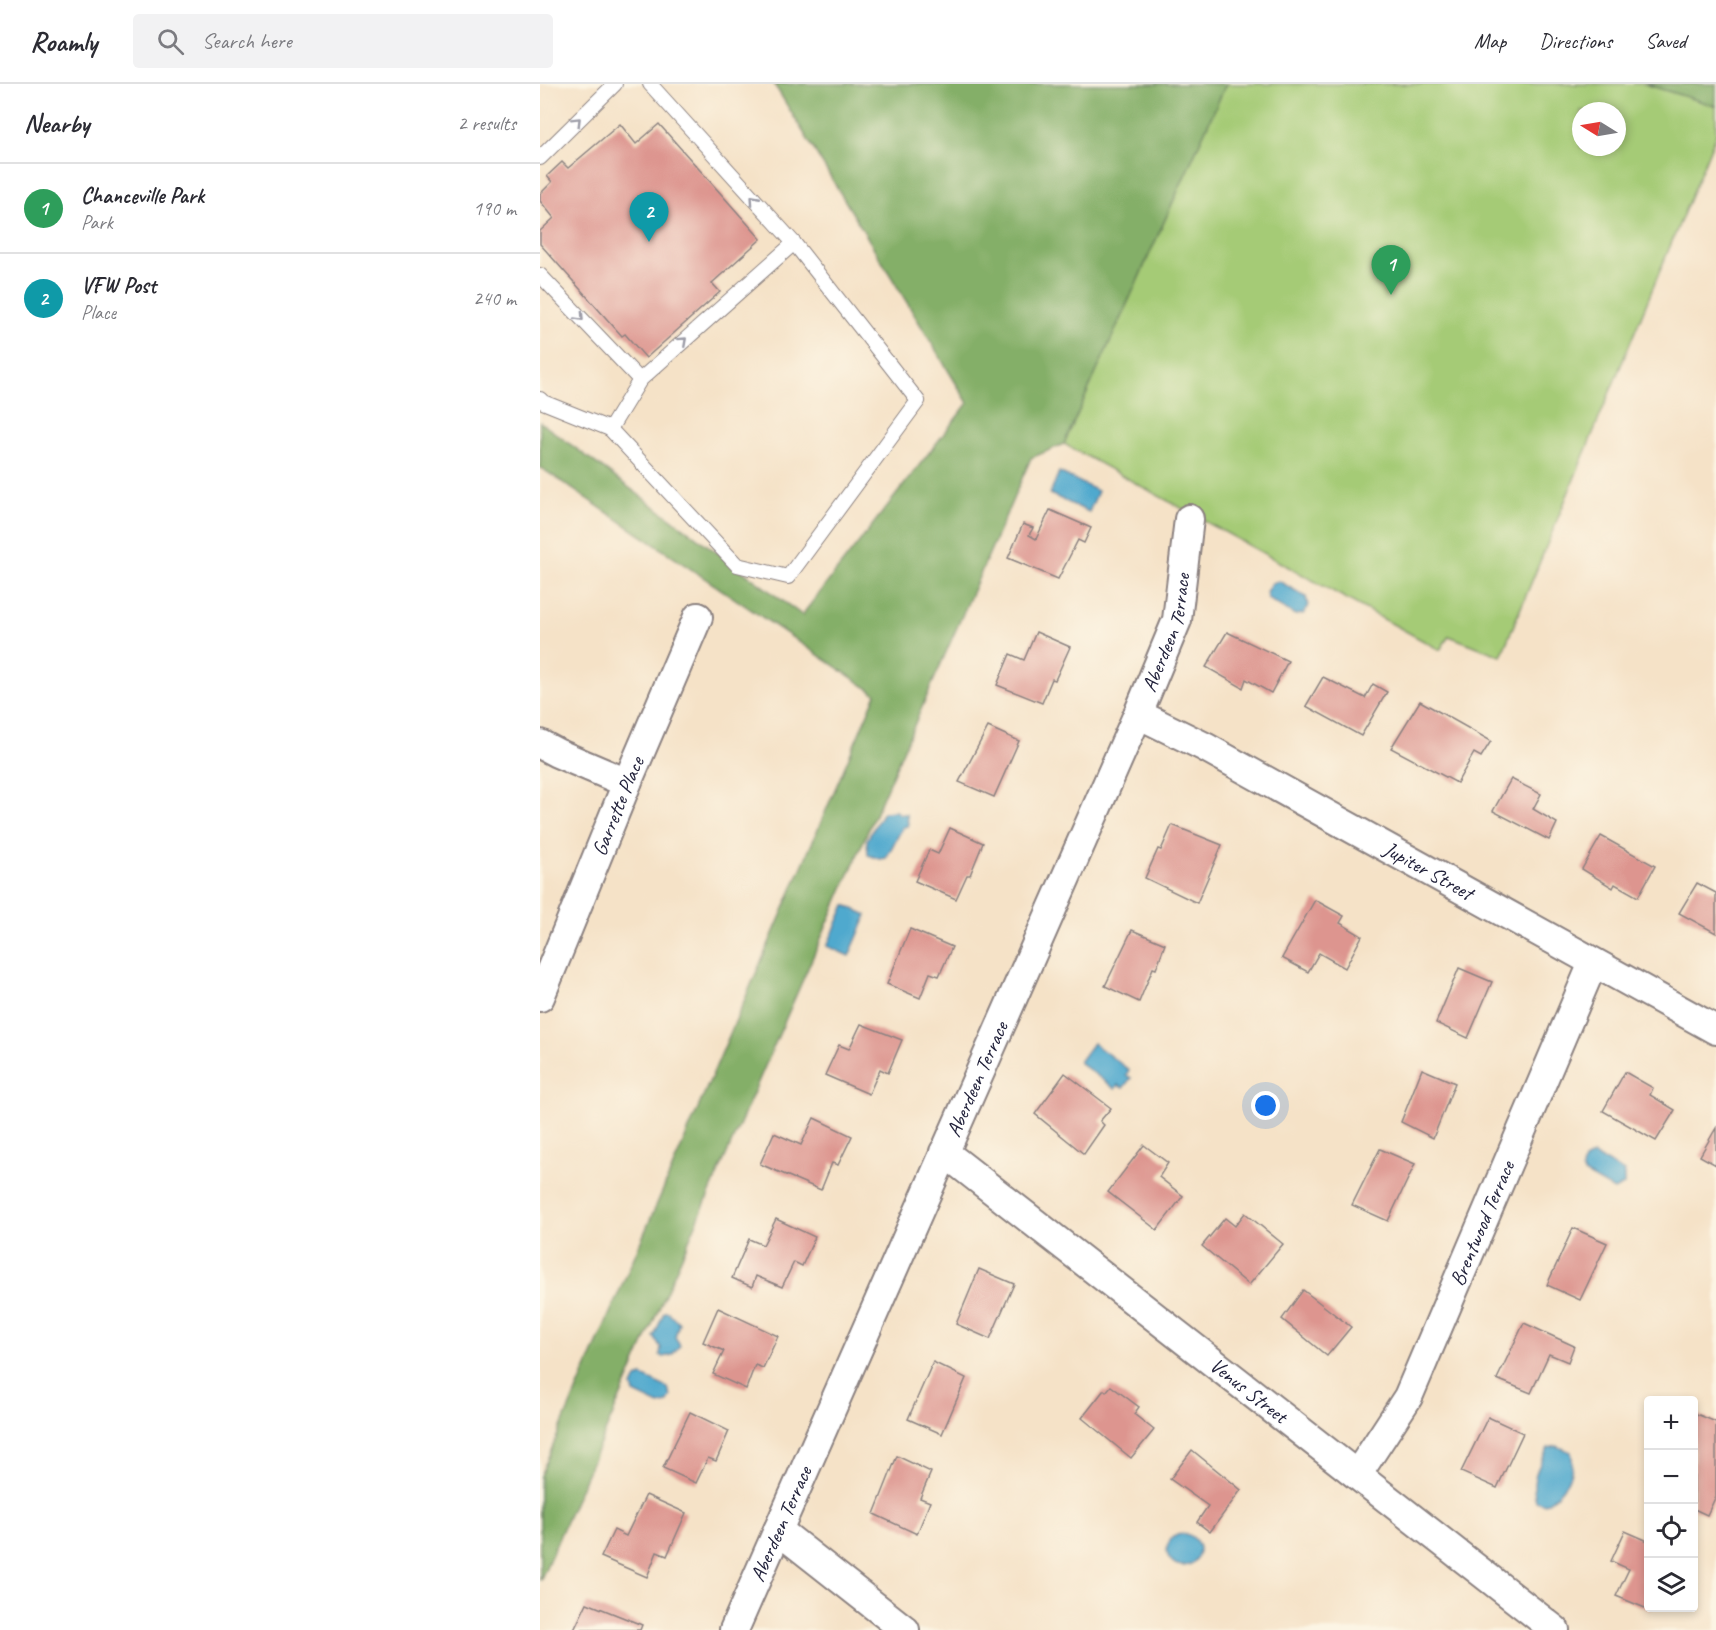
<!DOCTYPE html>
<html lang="en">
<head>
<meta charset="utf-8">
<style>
	body { margin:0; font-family:Caveat,sans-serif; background:#f2f2f3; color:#2b2b33 }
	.controls { position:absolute; right:18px; bottom:18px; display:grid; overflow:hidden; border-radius:6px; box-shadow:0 3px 9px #0003 }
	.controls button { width:54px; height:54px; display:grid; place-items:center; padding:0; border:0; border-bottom:2px solid #e1e1e2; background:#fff; color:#2b2b33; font:30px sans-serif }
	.compass { position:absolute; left:1032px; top:18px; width:54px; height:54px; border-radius:50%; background:#fff; box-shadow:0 3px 9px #0003; rotate:281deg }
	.you { position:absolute; left:726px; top:1022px; width:21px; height:21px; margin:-15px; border:4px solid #fff; border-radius:50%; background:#1a73e8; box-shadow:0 0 0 9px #1a73e833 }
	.badge { display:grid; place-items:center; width:39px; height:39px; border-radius:50%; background:#1f6fb2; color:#fff; font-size:20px; font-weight:700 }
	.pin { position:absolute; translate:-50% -50px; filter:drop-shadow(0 2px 3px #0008) }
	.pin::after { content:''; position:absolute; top:32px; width:21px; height:18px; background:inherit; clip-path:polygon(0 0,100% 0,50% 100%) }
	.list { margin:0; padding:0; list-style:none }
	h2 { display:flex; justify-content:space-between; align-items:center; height:78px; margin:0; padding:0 24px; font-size:26px }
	h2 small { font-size:20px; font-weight:400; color:#7c7c81 }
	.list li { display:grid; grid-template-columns:39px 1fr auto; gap:18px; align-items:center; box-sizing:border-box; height:90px; padding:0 24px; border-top:2px solid #e1e1e2 }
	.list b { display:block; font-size:22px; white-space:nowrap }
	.list p { margin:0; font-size:20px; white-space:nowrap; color:#7c7c81 }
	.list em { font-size:20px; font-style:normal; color:#7c7c81 }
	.icon { flex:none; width:33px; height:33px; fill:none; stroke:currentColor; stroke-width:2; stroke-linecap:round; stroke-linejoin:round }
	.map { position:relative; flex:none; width:1176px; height:1546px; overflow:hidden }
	header { display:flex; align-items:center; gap:36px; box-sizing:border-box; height:84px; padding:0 30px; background:#fff; border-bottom:2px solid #e1e1e2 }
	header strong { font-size:28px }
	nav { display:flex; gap:33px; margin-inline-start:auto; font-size:21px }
	.search { width:420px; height:54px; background:#f2f2f3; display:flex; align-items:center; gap:15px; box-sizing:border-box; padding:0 21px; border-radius:6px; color:#7c7c81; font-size:22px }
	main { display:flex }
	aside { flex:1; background:#fff }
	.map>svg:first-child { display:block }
</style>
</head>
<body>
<header>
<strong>Roamly</strong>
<div class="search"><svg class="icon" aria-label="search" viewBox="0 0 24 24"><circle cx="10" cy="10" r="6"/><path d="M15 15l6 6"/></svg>Search here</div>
<nav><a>Map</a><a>Directions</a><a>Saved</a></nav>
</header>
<main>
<aside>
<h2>Nearby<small>2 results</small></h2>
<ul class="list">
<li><span class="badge" style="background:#2e9e5b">1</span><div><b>Chanceville Park</b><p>Park</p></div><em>190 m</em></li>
<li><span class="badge" style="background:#0f9aa8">2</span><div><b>VFW Post</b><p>Place</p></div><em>240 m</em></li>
</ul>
</aside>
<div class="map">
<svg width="1176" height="1546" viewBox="0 0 1176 1546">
	<rect width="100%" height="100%" fill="#fcf5e5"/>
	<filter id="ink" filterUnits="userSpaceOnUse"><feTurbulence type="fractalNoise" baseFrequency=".0167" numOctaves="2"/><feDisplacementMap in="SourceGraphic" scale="12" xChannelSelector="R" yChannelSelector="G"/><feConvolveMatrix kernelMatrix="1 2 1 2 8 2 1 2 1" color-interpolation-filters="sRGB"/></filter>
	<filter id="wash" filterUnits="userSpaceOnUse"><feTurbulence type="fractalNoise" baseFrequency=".008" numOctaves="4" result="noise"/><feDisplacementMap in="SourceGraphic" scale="24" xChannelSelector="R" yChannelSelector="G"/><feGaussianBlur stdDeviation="1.35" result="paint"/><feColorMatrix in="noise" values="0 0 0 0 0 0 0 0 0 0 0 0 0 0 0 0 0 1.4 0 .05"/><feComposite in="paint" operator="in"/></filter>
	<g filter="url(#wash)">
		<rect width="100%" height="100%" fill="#f5e2c7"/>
		<path fill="#a5cb76" stroke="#647658" stroke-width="1.5" fill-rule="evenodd" d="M686,0H1105L1176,22V51L961,572L909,552L900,566L524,360ZM1041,27H1077V63H1041Z"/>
		<g fill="#84af67" stroke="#536851" stroke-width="1.5">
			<polygon points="234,0 686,0 524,360 491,374 0,1497 0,1392 336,610 0,383 0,338 262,531 428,319"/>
			<polygon points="1105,0 1176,0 1176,22"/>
		</g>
		<g fill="#50a9ce" stroke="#396684" stroke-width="1.5">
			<polygon points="519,388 558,407 549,428 510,410"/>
			<polygon points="739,497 766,513 768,522 763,530 755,531 728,515 726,508 732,499"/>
			<polygon points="356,727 360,730 367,730 368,742 363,743 346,774 340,775 328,771 327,756 343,728"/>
			<polygon points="305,821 327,831 309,872 287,862"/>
			<polygon points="553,959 589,986 586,991 591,994 583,1004 578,1001 575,1005 539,978"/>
			<polygon points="1053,1071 1084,1088 1084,1101 1074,1106 1044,1089 1042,1085 1044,1076"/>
			<polygon points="124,1228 128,1228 139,1239 135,1253 140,1261 132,1271 123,1273 120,1271 121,1264 114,1253"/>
			<polygon points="102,1292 128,1304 131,1313 127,1319 119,1321 94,1309 92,1303 96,1294"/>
			<path d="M1017,1362L1031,1368C1037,1389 1022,1410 1005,1420L996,1417C990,1394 998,1384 1008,1364Z"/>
			<circle cx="643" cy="1466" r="16"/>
		</g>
		<g id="blocks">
			<g fill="#dd958f">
				<polygon points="80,40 96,60 119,40 221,155 172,199 180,208 106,274 85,250 82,252 0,160 0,147 14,134 0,117 0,110 12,98 7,92 22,78 28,84"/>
				<polygon points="510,426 551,444 544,459 538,456 518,495 468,474 483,440 493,444 489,451 496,455"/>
				<polygon points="496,548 530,563 515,596 512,595 502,619 457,601 470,570 484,576"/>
				<polygon points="687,548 748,577 731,609 706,595 703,604 666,583"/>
				<polygon points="783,593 825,614 833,600 847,608 821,652 766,622"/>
				<polygon points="880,617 951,657 941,673 934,669 917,699 851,664"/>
				<polygon points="448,643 479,657 454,713 419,698"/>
				<polygon points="971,695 1001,710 993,725 1017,739 1009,756 953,727"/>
				<polygon points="632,741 682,761 657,819 605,794 618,765 621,766"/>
				<polygon points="410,744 443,759 430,791 427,791 416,815 375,797 389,766 398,770"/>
				<polygon points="1061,752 1115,782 1098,813 1075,800 1073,804 1042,785"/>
				<polygon points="1157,799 1176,809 1176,849 1139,829"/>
				<polygon points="775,816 804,832 800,839 822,852 805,884 779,869 768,888 742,874"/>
				<polygon points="370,845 412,863 399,892 390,889 380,914 347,900"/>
				<polygon points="592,846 625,860 616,885 613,884 599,918 565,902"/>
				<polygon points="919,884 952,898 928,954 896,939"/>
				<polygon points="321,940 362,956 348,989 340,985 329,1010 285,991 299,961 309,965"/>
				<polygon points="882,985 915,999 893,1054 861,1038"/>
				<polygon points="1085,988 1113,1004 1110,1011 1135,1026 1116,1057 1063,1027"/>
				<polygon points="525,989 571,1024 560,1037 564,1041 544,1070 495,1030"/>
				<polygon points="274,1034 312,1052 298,1081 292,1079 281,1106 220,1080 234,1049 261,1061"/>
				<polygon points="1176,1044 1176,1081 1160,1072"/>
				<polygon points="604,1061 628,1079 619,1093 643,1112 617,1146 568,1108"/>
				<polygon points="840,1065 875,1080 848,1137 812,1121"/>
				<polygon points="705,1129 743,1160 709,1201 662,1162 685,1134 695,1142"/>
				<polygon points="236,1135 275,1153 262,1182 254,1178 242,1203 216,1192 212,1203 192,1194 209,1155 223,1161"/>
				<polygon points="1033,1144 1067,1159 1040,1216 1007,1201"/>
				<polygon points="439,1185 474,1200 450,1255 416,1240"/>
				<polygon points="763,1206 811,1243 787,1272 742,1235"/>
				<polygon points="178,1224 238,1252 223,1284 215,1281 206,1305 173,1290 184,1267 163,1258"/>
				<polygon points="984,1239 1034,1262 1028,1278 1009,1270 991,1309 957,1295"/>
				<polygon points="393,1278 426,1294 402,1350 368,1335"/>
				<polygon points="571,1302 599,1323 594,1330 614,1346 591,1374 542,1334 564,1306 566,1308"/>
				<polygon points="150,1328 189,1347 176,1377 168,1374 156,1399 123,1384"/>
				<polygon points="1154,1329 1176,1338 1176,1412 1167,1431 1154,1425"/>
				<polygon points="948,1333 983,1349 957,1404 921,1388"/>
				<polygon points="652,1366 701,1406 670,1448 657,1438 668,1422 630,1395"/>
				<polygon points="357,1372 391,1388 380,1414 390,1418 377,1450 334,1430"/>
				<polygon points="106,1411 146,1429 127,1472 117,1468 107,1493 61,1473 74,1446 86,1452"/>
				<polygon points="1085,1447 1108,1457 1108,1524 1112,1524 1110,1526 1076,1512 1089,1485 1071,1477"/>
				<polygon points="47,1519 102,1541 100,1546 34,1546"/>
			</g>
		</g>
	</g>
	<g filter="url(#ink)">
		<use href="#blocks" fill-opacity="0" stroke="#8c8281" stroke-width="1.5"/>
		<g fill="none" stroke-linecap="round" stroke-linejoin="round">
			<defs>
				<g id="lane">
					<polyline points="0,74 75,0"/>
					<polyline points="0,191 100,296"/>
					<polyline points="0,315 3,318 70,345 197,481 248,493 378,317 254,159 110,0"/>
					<polyline points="70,345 100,296 254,159"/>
				</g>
				<g id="street">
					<path id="s1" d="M598,630L665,663L1176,946"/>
					<polyline points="0,660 17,669 87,699"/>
					<path id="s2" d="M0,913L87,699L158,533"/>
					<path id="s3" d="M404,1068L1015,1546"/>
					<path id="s4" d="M817,1391L868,1313L1053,879"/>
					<polyline points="238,1446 365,1546"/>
					<path id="s5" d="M194,1546L598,630L637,536L649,435"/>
				</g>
			</defs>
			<use href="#lane" stroke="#8c8281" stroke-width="16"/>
			<use href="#street" stroke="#8c8281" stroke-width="32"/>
			<use href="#lane" stroke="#fff" stroke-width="14"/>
			<use href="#street" stroke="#fff" stroke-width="28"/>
		</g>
		<defs><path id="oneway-chevron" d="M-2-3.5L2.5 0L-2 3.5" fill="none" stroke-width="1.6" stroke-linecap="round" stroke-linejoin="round" transform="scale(1.5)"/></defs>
		<g stroke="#9c9ca7">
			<use href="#oneway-chevron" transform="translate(37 37) rotate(-45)"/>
			<use href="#oneway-chevron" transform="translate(214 115) rotate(-132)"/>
			<use href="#oneway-chevron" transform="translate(40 233) rotate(47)"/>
			<use href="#oneway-chevron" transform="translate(143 257) rotate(-42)"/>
		</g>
	</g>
	<g text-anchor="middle" stroke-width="5" stroke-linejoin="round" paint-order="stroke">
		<g font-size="21" fill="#22223b" stroke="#fcf5e5">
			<text dy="7" stroke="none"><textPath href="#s5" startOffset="1088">Aberdeen Terrace</textPath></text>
			<text dy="7" stroke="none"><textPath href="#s2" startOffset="206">Garrette Place</textPath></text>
			<text dy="7" stroke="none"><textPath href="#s1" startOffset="330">Jupiter Street</textPath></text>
			<text dy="7" stroke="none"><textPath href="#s5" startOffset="602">Aberdeen Terrace</textPath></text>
			<text dy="7" stroke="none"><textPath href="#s4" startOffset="282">Brentwood Terrace</textPath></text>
			<text dy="7" stroke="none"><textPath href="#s3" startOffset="387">Venus Street</textPath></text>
			<text dy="7" stroke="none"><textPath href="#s5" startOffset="116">Aberdeen Terrace</textPath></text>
		</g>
	</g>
</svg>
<div class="controls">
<button>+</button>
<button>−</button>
<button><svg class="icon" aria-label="locate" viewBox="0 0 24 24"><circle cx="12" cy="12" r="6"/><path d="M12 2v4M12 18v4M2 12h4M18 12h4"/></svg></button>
<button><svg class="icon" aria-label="layers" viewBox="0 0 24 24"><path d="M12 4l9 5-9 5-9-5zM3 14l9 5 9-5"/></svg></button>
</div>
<svg class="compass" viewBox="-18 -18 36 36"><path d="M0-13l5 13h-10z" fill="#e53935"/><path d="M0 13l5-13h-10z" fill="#7c7c81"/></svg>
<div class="you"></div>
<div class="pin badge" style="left:851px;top:211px;background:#2e9e5b">1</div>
<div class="pin badge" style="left:109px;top:158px;background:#0f9aa8">2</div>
</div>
</main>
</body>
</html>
